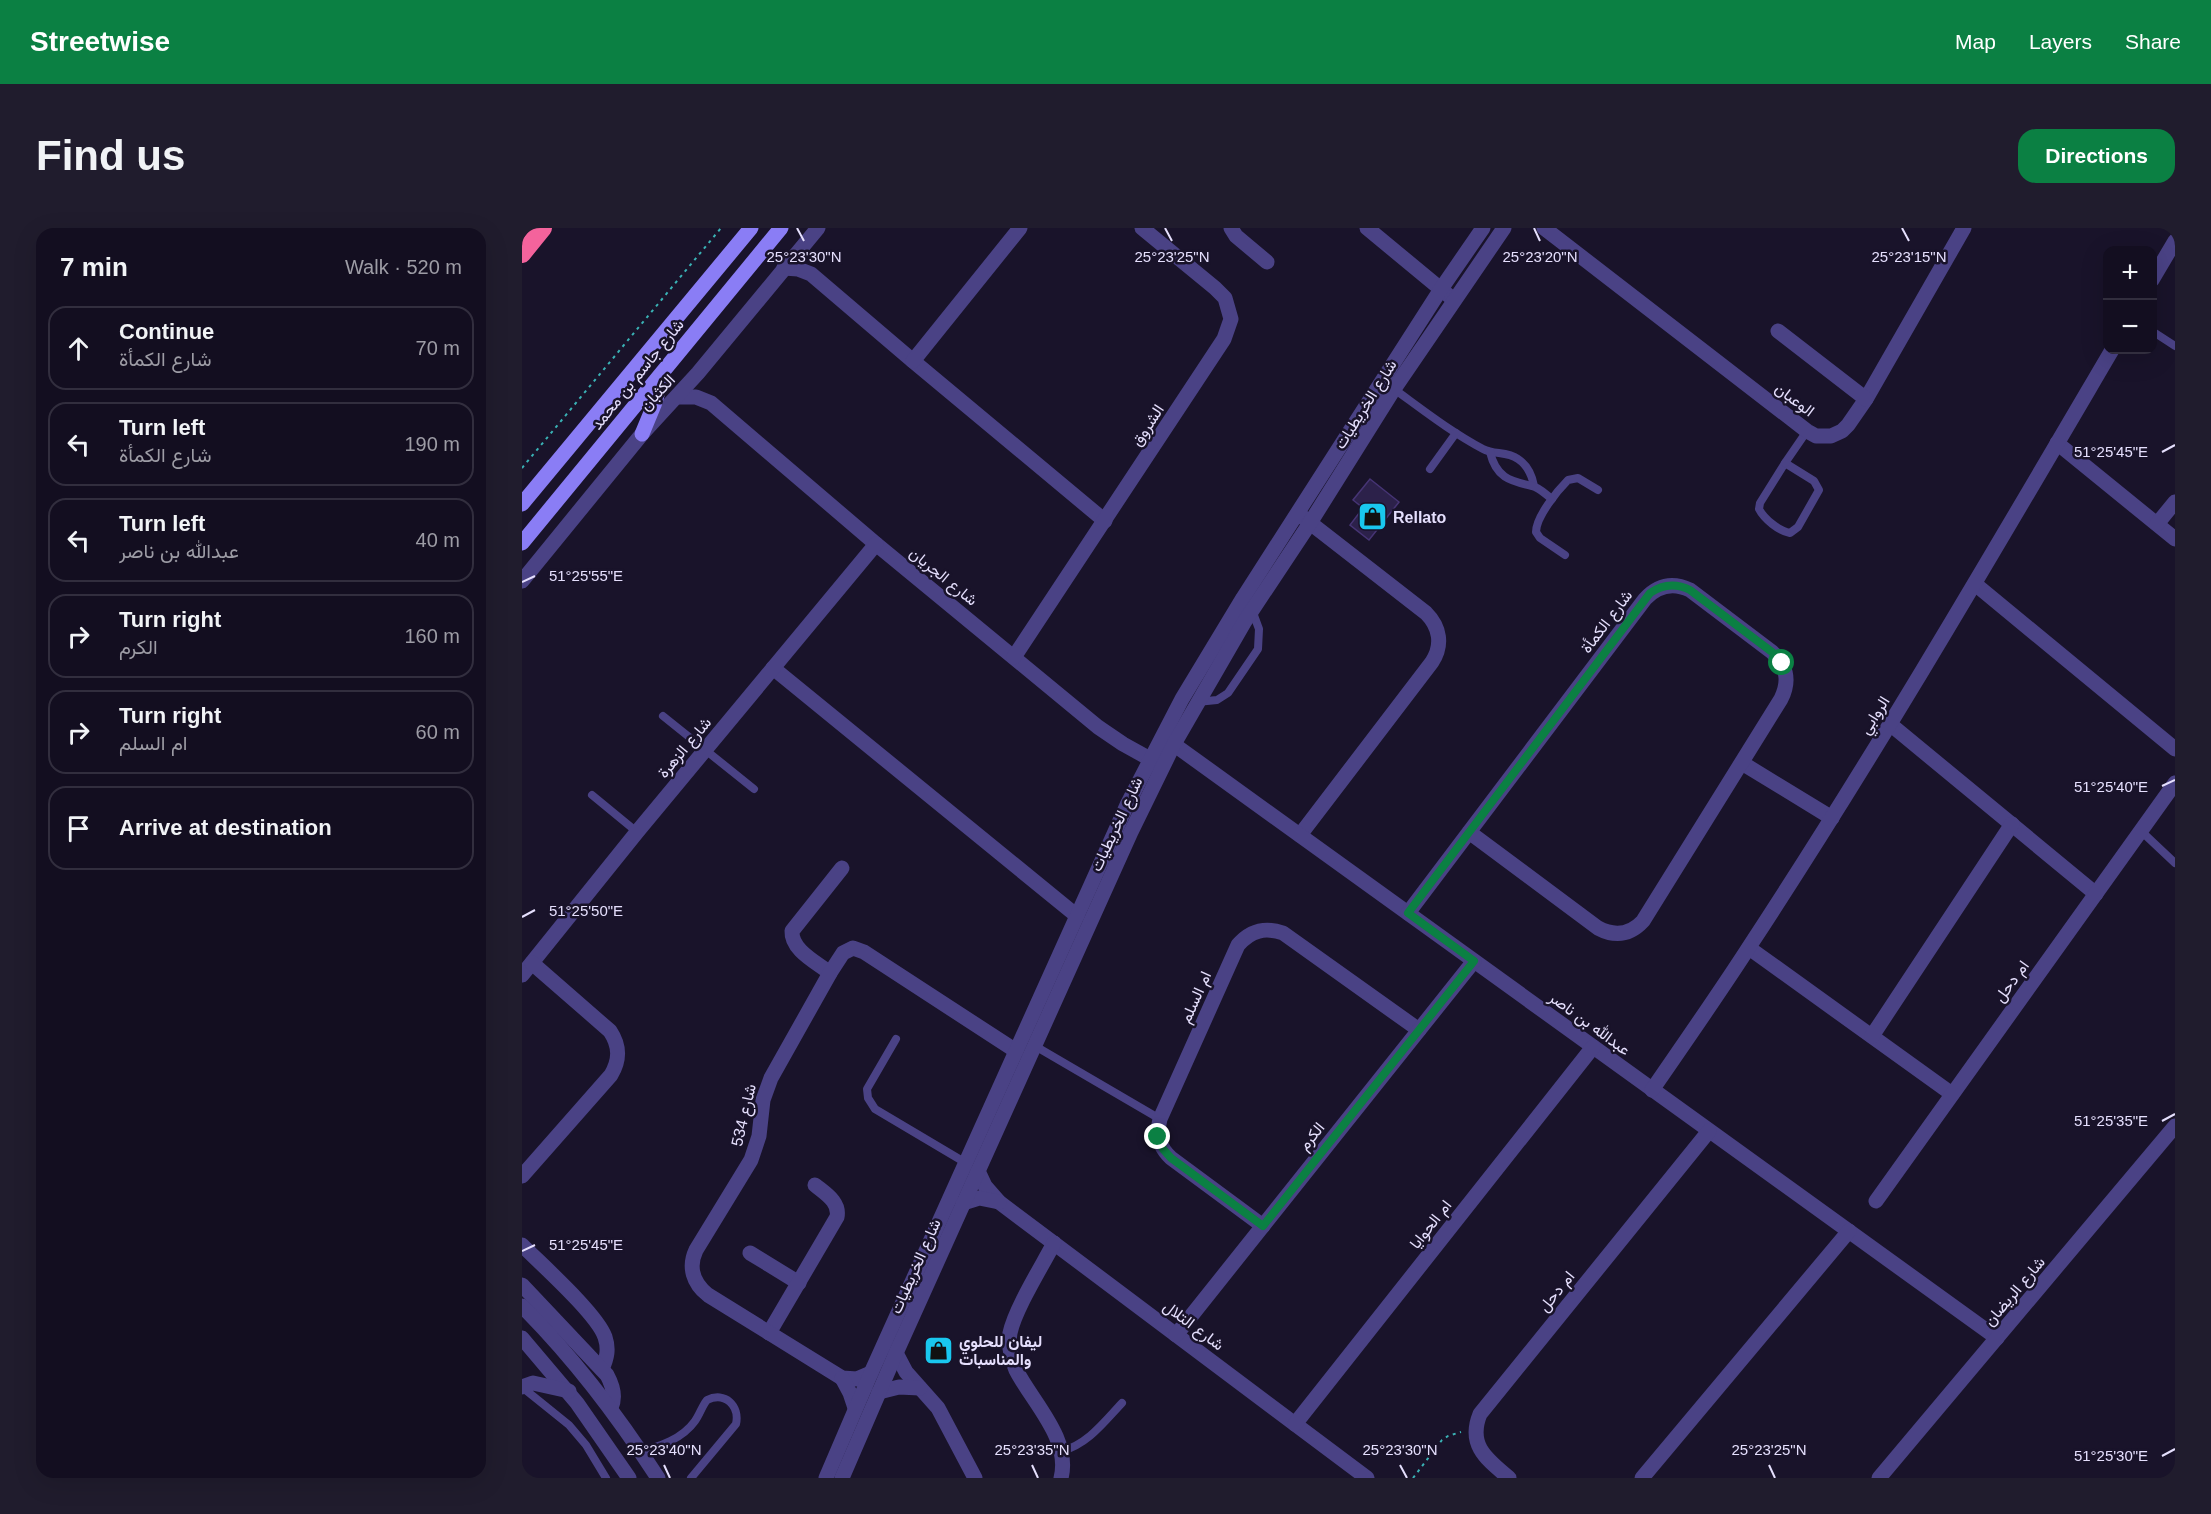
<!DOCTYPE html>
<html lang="en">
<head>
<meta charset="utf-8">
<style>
	body { margin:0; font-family:Helvetica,Vazirmatn,sans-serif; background:#201c2d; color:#f1f3f6 }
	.controls { position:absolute; right:18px; top:18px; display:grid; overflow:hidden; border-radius:12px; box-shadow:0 6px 24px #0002 }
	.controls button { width:54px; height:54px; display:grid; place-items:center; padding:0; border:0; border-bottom:2px solid #322e3e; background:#130e20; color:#f1f3f6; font:30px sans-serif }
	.stop { position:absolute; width:18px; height:18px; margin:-14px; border:4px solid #0b8043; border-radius:50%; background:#fff }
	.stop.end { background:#0b8043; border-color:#fff; box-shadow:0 2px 6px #0008 }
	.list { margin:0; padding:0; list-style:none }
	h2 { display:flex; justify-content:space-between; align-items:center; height:78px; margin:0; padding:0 24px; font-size:26px }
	h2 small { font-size:20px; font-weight:400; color:#9d9ca5 }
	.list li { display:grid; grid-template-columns:39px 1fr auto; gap:18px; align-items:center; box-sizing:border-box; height:84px; margin:0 12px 12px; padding:0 12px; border:2px solid #322e3e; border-radius:18px }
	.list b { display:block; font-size:22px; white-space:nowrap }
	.list p { margin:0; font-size:20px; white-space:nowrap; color:#9d9ca5 }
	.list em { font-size:20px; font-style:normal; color:#9d9ca5 }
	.icon { flex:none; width:33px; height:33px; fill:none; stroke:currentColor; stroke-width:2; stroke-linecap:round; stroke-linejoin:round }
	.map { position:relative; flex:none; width:1653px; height:1250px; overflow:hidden; border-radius:18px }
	header { display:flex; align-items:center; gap:36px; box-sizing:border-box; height:84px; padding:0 30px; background:#0b8043; color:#fff }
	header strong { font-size:28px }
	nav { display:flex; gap:33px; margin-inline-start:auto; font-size:21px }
	.intro { display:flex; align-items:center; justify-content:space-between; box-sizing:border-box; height:144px; padding:0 36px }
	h1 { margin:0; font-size:42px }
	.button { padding:15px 27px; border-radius:18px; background:#0b8043; color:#fff; font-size:21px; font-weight:700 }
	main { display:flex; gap:36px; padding:0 36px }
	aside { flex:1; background:#130e20; border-radius:18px; box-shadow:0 6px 24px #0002 }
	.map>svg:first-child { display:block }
</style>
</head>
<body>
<header>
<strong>Streetwise</strong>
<nav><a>Map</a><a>Layers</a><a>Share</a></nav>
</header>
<div class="intro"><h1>Find us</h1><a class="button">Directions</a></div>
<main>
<aside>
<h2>7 min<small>Walk · 520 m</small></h2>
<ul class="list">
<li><svg class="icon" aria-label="ahead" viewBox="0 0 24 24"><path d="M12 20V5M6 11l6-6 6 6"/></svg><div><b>Continue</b><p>شارع الكمأة</p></div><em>70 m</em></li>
<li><svg class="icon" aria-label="left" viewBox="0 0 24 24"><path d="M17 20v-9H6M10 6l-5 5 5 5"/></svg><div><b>Turn left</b><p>شارع الكمأة</p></div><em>190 m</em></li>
<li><svg class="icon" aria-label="left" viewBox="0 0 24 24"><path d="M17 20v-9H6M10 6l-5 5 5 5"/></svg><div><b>Turn left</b><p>عبدالله بن ناصر</p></div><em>40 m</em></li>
<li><svg class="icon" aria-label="right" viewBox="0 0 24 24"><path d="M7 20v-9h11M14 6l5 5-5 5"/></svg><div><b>Turn right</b><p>الكرم</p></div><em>160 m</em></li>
<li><svg class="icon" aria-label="right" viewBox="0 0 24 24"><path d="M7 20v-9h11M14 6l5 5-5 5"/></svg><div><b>Turn right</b><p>ام السلم</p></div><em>60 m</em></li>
<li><svg class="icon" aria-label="arrive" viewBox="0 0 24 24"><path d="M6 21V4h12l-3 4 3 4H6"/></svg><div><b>Arrive at destination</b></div></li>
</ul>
</aside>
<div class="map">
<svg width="1653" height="1250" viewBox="0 0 1653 1250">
	<rect width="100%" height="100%" fill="#19132a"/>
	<polygon fill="#2c214a" stroke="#463474" stroke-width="1.5" points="848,251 877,274 847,312 828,297 841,280 831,272"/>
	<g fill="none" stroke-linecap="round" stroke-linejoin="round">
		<g stroke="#3ab2b5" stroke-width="2" stroke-dasharray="3 4.5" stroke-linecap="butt">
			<polyline points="0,240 199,0"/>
			<polyline points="891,1250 920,1212 926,1208 939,1204"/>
		</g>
		<g stroke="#4a4285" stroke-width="8">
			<polyline points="1630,103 1653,118"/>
			<path d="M872,161C901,182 929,204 961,221C972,227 985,223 996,231C1005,237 1010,247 1012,258"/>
			<path d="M968,224C974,249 987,253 1010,258C1017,259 1024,267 1030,271"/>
			<path d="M1263,235L1292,253L1297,262L1276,299L1268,305C1257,303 1242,291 1237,281L1238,275Z"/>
			<polyline points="1263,235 1285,203"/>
			<polyline points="908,241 934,205"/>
			<path d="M1043,327L1018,310L1014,304C1014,289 1035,263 1046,252L1056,250L1076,262"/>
			<polyline points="675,474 695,472 706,465 736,421 737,401 730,382"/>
			<polyline points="141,488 232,561"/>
			<polyline points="70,567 115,604"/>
			<polyline points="1619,603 1653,635"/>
			<polyline points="374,811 345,861 346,870 353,881 444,935"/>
			<polyline points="513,818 638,891"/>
			<polyline points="0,1159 47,1197 64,1217 84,1250"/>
			<path d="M118,1222C137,1220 161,1210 173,1193C178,1186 180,1178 185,1172C203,1163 218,1178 214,1196L169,1250"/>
			<path d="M540,1223C566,1216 582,1194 600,1175"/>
		</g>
		<g stroke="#4a4285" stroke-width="15">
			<polyline points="709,0 714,8 745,34"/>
			<polyline points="845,0 932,72"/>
			<polyline points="1022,0 1285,203 1294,208 1309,208 1320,203 1326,197 1344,171 1442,0"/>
			<polyline points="262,40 276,41 289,46 391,133 583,293"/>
			<polyline points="1630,52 1653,13"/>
			<polyline points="1256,103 1344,171"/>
			<polyline points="391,133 498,0"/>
			<polyline points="157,169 174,169 189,175 354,316 576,499 601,516 639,537"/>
			<polyline points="1535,215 1653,311"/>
			<path d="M778,287L904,385C918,399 921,417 910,434L778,607"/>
			<polyline points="1635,296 1653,274"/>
			<polyline points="0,353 120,206 176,145 296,0"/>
			<polyline points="1453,356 1653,521"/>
			<polyline points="492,429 702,111 709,91 703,70 693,60 620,0"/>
			<polyline points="251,440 555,688"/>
			<polyline points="1368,496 1574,666"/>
			<polyline points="643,510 1475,1110"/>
			<polyline points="1220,535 1310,590"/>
			<path d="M886,685L1123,371C1136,357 1151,354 1168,362L1250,424C1265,438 1268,453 1259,471L1121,693C1108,707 1093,709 1076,700L947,604"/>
			<polyline points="1227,720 1430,866"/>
			<path d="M308,745C294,734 269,722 270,703L320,640"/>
			<polyline points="0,747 115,604 354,316"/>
			<polyline points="1350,808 1490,596"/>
			<path d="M1130,862C1163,814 1196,767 1227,719C1355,524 1472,323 1590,122"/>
			<polyline points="456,943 463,958 477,974 845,1250"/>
			<path d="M0,948L89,847C98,832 98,818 88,803L10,735"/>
			<polyline points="1354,973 1653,555"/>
			<polyline points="441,975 457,970 477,974"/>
			<path d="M741,998L649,930C637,919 634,907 638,891L716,717C729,702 743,699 761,705L897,802"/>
			<path d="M532,1015C520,1038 493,1081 488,1105C486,1118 489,1130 494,1142C511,1175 549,1211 539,1250"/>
			<path d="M0,1017C20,1037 75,1086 83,1109C87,1121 85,1130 80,1141"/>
			<polyline points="228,1025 277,1055"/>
			<path d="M0,1057L85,1147C91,1158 94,1169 89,1180"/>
			<path d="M0,1078C52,1130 96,1188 136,1250"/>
			<path d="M247,1105L315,989C318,974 304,966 293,957"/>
			<polyline points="654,1107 952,733"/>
			<polyline points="0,1110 55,1175 107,1250"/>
			<polyline points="374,1125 384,1144 416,1180 453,1250"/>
			<path d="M349,1145L335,1151L320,1150L186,1067C171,1055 166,1039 174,1022L229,932L237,908L241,872L249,850L308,745L321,725L331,720L342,724L494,823"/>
			<polyline points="320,1150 328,1165 333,1180"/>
			<polyline points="0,1159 11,1155 47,1163"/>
			<polyline points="357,1164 377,1159 398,1160"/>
			<polyline points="773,1196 1071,819"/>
			<path d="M987,1250C966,1232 945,1218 958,1186L1187,903"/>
			<polyline points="1120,1250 1327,1003"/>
			<polyline points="1357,1250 1653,898"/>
		</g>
		<g stroke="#4a4285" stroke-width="15">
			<polyline points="304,1250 349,1145 605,577 660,471 721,370 919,61 961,0"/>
			<polyline points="320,1250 374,1125 609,604 652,516 723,393 788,295 872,161 982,0"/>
		</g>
		<g stroke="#8a7df5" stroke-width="15">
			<polyline points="120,206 132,177 141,147"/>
			<polyline points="0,276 229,0"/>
			<polyline points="0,315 259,0"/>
		</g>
		<polyline stroke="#f4639c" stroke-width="18" points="0,26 21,0"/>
	</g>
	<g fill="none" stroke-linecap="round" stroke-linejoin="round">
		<path stroke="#0b8043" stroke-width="8" d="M636,909L641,921L649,930L741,998L952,733L886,685L1128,365C1141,356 1154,355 1168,362L1250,424L1260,435"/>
	</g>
	<path fill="none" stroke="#e5dffd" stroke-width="2" d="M275,0L282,13M643,0L650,13M1012,0L1018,13M1380,0L1387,13M1640,224L1653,217M0,354L13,348M1640,558L1653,552M0,689L13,682M1640,893L1653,886M0,1023L13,1017M1640,1228L1653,1221M142,1237L148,1250M510,1237L516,1250M878,1237L885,1250M1247,1237L1253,1250"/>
	<defs>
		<symbol id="shop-square" viewBox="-11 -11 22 22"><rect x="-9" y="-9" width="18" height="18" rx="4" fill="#19c7ee" stroke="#19132a"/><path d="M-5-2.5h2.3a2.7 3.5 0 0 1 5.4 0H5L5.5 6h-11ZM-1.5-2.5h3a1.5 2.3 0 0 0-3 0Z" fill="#111"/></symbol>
	</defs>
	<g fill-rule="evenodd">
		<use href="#shop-square" x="834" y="272" width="33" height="33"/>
		<use href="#shop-square" x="400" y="1106" width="33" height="33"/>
	</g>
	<g text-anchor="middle" stroke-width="5" stroke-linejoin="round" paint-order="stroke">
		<g font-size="16" fill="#e5dffd" stroke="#19132a">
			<text transform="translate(115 146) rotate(-51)" y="6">شارع جاسم بن محمد</text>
			<text transform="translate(135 164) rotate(-47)" y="6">الكثبان</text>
			<text transform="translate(1273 171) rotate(37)" y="6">الوعبان</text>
			<text transform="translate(843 176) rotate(-58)" y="6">شارع الخريطيات</text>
			<text transform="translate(625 197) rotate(-57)" y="6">الشروق</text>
			<text transform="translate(422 348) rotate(39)" y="6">شارع الجريان</text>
			<text transform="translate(1084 393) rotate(-53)" y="6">شارع الكمأة</text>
			<text transform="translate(1352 487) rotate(-58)" y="6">الروابي</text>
			<text transform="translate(162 519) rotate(-50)" y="6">شارع الزهرة</text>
			<text transform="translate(594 596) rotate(-65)" y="6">شارع الخريطيات</text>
			<text transform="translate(1489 753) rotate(-54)" y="6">ام دحل</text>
			<text transform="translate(673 769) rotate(-66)" y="6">ام السلم</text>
			<text transform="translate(1068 795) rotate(36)" y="6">عبدالله بن ناصر</text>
			<text transform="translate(221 887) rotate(-77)" y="6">شارع 534</text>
			<text transform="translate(789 908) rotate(-51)" y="6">الكرم</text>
			<text transform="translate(908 996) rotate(-52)" y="6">ام الحوايا</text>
			<text transform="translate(393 1038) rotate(-66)" y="6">شارع الخريطيات</text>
			<text transform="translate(1034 1063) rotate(-51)" y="6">ام دحل</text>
			<text transform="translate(1492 1063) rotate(-50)" y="6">شارع الريضان</text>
			<text transform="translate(672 1097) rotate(37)" y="6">شارع التلال</text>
		</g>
		<g font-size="16" font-weight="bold" fill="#e5dffd" stroke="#19132a" text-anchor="start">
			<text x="871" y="295">Rellato</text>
			<text x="437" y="1119">ليفان للحلوي<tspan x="437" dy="18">والمناسبات</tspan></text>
		</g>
	</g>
	<g font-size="15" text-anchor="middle" fill="#e5dffd" stroke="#19132a" stroke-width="5" stroke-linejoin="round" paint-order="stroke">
		<text x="282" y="34">25°23'30"N</text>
		<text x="1387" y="34">25°23'15"N</text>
		<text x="650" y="34">25°23'25"N</text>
		<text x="1018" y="34">25°23'20"N</text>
		<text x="1589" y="229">51°25'45"E</text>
		<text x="64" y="353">51°25'55"E</text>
		<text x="1589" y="564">51°25'40"E</text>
		<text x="64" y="688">51°25'50"E</text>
		<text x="1589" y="898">51°25'35"E</text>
		<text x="64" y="1022">51°25'45"E</text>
		<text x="142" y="1227">25°23'40"N</text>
		<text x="510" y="1227">25°23'35"N</text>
		<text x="878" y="1227">25°23'30"N</text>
		<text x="1247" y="1227">25°23'25"N</text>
		<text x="1589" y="1233">51°25'30"E</text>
	</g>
</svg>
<div class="controls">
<button>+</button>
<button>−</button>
</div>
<div class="stop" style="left:1260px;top:435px"></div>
<div class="stop end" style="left:636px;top:909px"></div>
</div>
</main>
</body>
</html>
